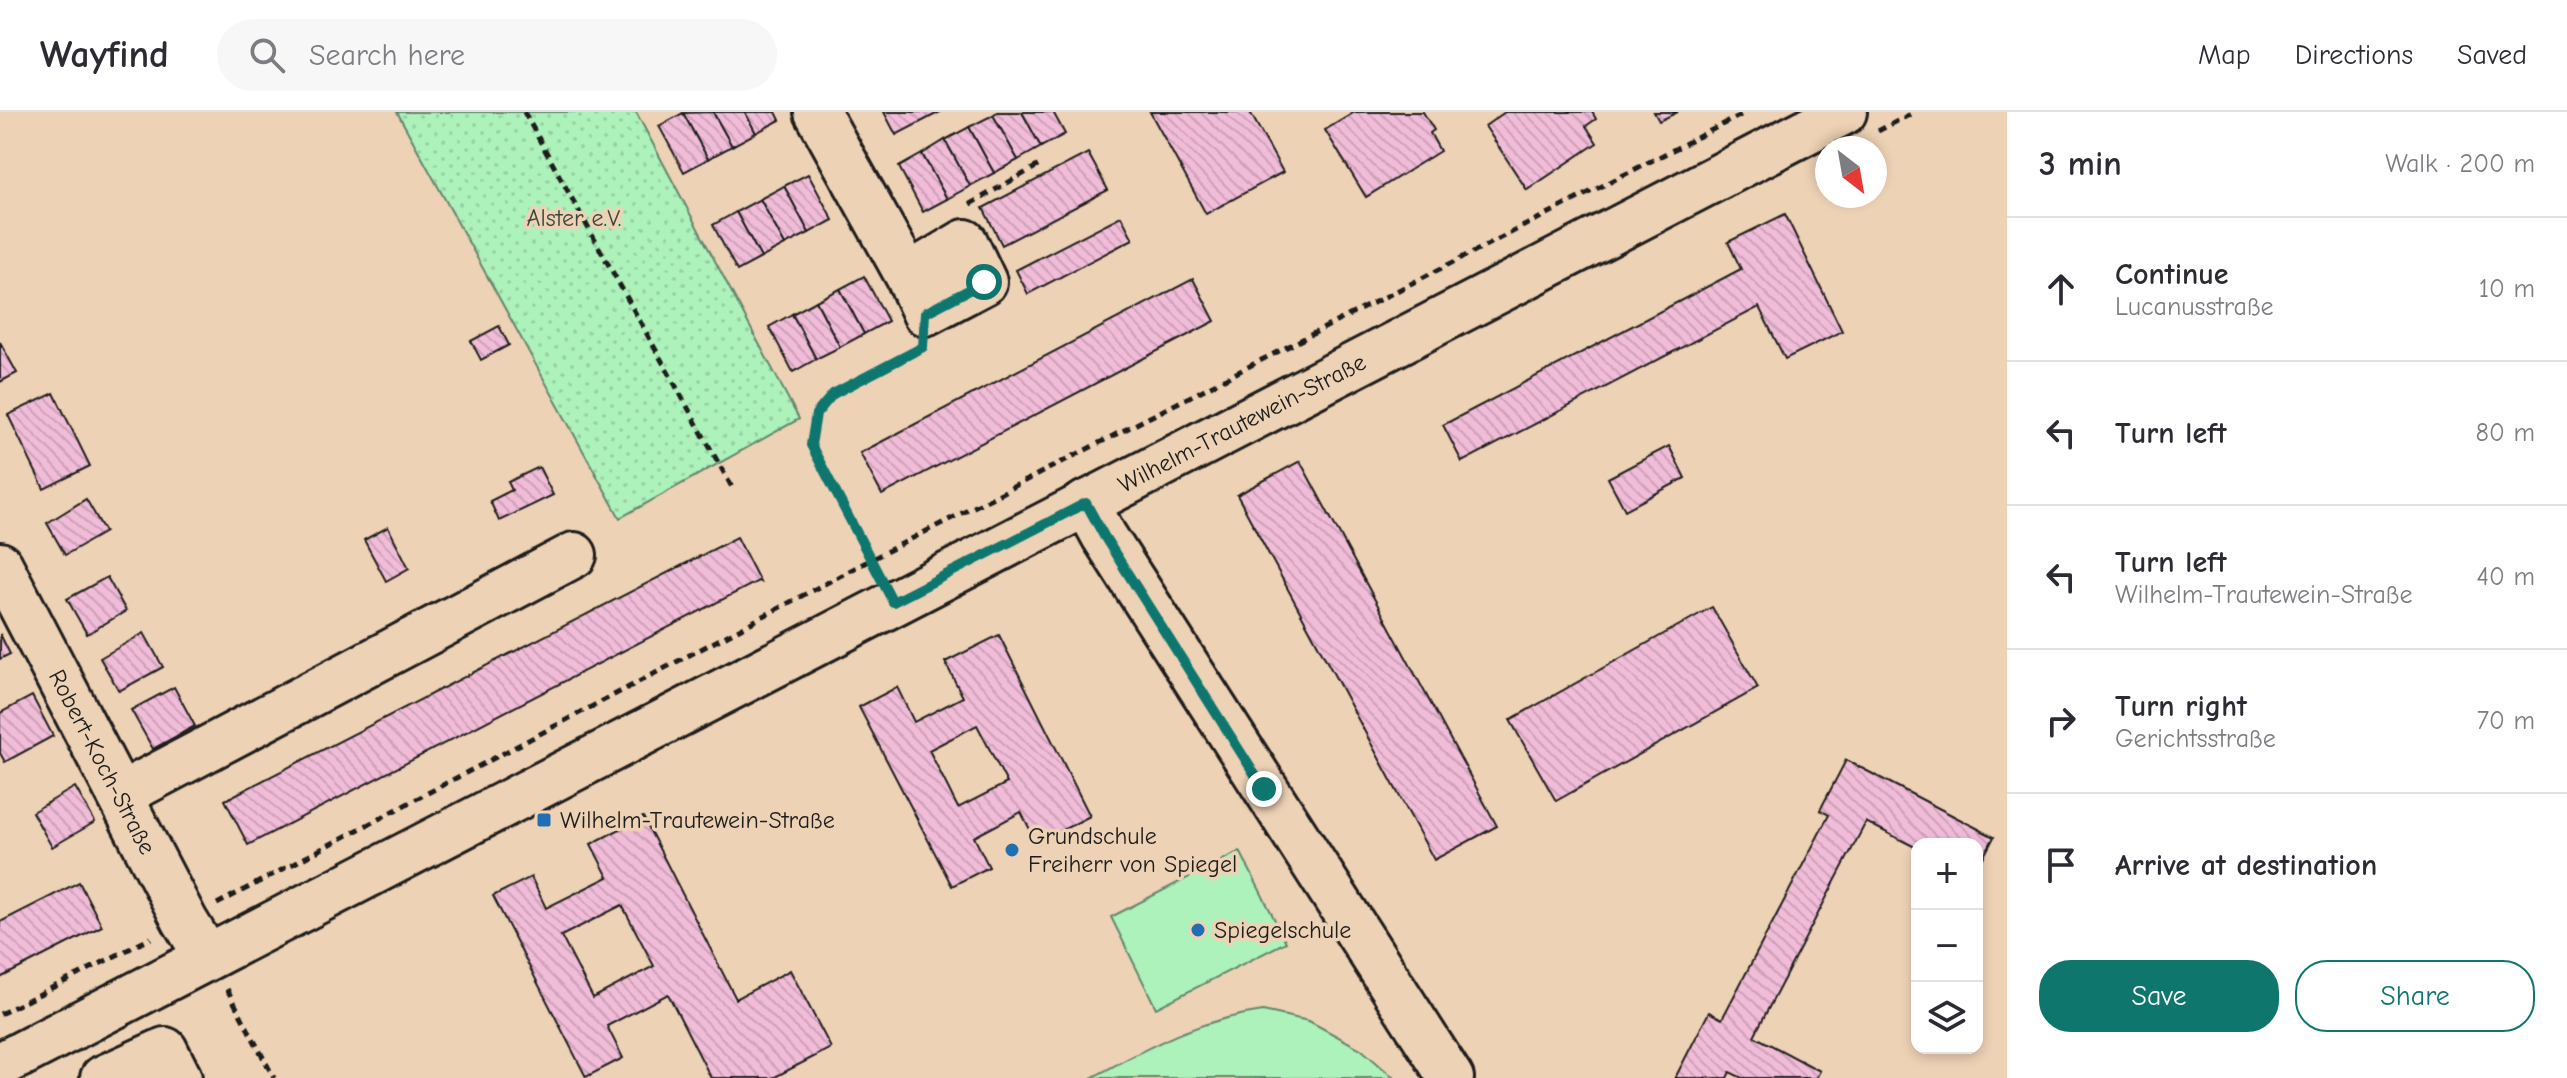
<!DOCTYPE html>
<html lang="en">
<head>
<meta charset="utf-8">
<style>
	body { margin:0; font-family:"Comic Neue",sans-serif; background:#f7f7f7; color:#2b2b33 }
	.controls { position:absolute; right:24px; bottom:24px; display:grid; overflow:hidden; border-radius:16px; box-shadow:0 4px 12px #0003 }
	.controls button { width:72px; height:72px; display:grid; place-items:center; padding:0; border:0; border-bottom:2px solid #e1e1e2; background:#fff; color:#2b2b33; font:40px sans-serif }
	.compass { position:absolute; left:1815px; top:24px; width:72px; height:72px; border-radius:50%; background:#fff; box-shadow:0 4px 12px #0003; rotate:149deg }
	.stop { position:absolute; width:24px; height:24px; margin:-18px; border:6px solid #0f766e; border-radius:50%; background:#fff }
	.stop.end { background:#0f766e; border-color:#fff; box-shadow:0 2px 8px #0008 }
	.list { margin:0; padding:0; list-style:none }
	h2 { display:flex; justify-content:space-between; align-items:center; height:104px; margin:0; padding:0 32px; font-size:34px }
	h2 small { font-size:26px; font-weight:400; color:#7c7c81 }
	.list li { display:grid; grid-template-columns:52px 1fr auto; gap:24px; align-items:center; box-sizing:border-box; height:144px; padding:0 32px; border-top:2px solid #e1e1e2 }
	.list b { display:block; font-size:30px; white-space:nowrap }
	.list p { margin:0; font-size:26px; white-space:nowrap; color:#7c7c81 }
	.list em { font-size:26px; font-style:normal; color:#7c7c81 }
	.actions { display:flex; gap:16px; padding:24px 32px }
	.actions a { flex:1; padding:18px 0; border:2px solid #0f766e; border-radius:32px; text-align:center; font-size:28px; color:#0f766e }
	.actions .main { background:#0f766e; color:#fff }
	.icon { flex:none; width:44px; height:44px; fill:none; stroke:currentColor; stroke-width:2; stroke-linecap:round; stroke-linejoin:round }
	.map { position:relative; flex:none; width:2007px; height:966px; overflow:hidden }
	header { display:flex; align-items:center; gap:48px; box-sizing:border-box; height:112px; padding:0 40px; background:#fff; border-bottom:2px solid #e1e1e2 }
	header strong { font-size:38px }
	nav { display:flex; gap:44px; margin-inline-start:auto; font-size:28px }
	.search { width:560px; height:72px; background:#f7f7f7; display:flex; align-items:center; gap:20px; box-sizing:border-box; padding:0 28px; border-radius:44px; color:#7c7c81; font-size:30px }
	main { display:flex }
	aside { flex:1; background:#fff }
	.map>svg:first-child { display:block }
</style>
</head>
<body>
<header>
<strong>Wayfind</strong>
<div class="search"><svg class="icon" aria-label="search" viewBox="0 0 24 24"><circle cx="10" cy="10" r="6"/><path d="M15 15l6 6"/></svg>Search here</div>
<nav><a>Map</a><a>Directions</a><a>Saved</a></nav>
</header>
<main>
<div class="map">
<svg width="2007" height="966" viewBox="0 0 2007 966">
	<defs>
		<pattern id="park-dots" width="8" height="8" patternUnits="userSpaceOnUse" patternTransform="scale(2)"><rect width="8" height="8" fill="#adf1bb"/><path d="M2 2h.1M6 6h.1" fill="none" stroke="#94cea0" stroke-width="1.8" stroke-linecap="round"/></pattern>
		<pattern id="building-back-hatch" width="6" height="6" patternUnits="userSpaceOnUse" patternTransform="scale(2)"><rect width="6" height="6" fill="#f1bcd8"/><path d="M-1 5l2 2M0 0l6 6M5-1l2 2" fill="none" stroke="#cea1b9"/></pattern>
	</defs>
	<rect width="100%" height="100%" fill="#eed2b5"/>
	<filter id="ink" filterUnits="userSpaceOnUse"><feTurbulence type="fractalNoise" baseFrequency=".0125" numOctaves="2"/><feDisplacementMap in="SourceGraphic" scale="16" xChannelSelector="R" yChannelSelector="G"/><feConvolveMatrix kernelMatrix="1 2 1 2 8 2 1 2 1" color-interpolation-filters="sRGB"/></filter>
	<g filter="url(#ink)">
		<g fill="#adf1bb" stroke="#64866c" stroke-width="2">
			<polygon points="1240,739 1286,830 1156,896 1111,805"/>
			<path d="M1263,899L1309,909L1361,937L1394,966H1091C1152,934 1193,909 1263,899Z"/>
		</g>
		<polygon fill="url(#park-dots)" stroke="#64866c" stroke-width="2" points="397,0 636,0 799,307 620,406"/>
		<g fill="url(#building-back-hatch)" stroke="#1c1c1c" stroke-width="2" fill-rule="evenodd">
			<polygon points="713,0 732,34 708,47 683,1"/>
			<polygon points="713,0 745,0 756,21 732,34"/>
			<polygon points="745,0 776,0 780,8 756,21"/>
			<polygon points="884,0 940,0 896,23"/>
			<polygon points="997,0 1022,0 1041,35 1018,48 993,3"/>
			<polygon points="1022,0 1053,0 1065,22 1041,35"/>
			<polygon points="1150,0 1250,0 1283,60 1206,102"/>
			<polygon points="1355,0 1423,0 1434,18 1430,21 1440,39 1366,85 1325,18"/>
			<polygon points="1505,0 1592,0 1596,7 1586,14 1597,31 1527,78 1485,14"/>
			<polygon points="1654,0 1678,0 1659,9"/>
			<polygon points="683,1 708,47 684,60 659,14"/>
			<polygon points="993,3 1018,48 994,61 969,15"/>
			<polygon points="969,15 994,61 970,74 945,28"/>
			<polygon points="945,28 970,74 947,87 922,42"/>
			<polygon points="1088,41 1108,78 1002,133 983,96"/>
			<polygon points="922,42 947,87 923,100 899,55"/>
			<polygon points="808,62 833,108 809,121 784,74"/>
			<polygon points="784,74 809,121 785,133 760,87"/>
			<polygon points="760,87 785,133 761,146 736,100"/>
			<polygon points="736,100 761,146 737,159 713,113"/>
			<polygon points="1785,102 1842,219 1785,247 1759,195 1462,350 1443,313 1741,157 1728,130"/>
			<polygon points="1121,104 1133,127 1028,182 1016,158"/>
			<polygon points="864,164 888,209 864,222 840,177"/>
			<polygon points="1193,167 1215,209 882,383 860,341"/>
			<polygon points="840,177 864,222 840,235 816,189"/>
			<polygon points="816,189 840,235 816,247 792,202"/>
			<polygon points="792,202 816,247 793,260 769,215"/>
			<polygon points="499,214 509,233 481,248 471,229"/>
			<polygon points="0,230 17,261 0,270"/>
			<polygon points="54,281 90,354 44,377 8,303"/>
			<polygon points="1669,334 1685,366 1625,398 1608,366"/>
			<polygon points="1300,349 1497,714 1434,748 1237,383"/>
			<polygon points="539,355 553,383 499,409 490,389 512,378 508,370"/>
			<polygon points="86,387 105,420 65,443 47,411"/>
			<polygon points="388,415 409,456 386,469 364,428"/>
			<polygon points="737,425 760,470 758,469 248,733 225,688"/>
			<polygon points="107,465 126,499 87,522 67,487"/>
			<polygon points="1712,495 1758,576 1556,689 1510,608"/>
			<polygon points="144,521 163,555 119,579 100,546"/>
			<polygon points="0,522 10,542 0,547"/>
			<path d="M999,523L1090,704L1037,731L1021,700L974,725L989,755L952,774L859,595L897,575L914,610L963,585L945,550ZM977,613L1007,671L958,696L929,638Z"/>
			<polygon points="174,575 195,614 153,637 131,598"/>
			<polygon points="32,584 53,624 5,650 0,641 0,601"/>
			<polygon points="1846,648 1994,725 1977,757 1977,732 1917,732 1917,736 1866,710 1754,924 1820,959 1816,966 1742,966 1730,960 1727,966 1675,966 1709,900 1722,907 1829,703 1820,698"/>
			<polygon points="75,675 95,710 52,735 32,700"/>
			<path d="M643,705L736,887L790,858L831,936L773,966H711L668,882L607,914L623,946L586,965L493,784L531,765L546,796L608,765L591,732ZM622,793L654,854L593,886L561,824Z"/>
			<polygon points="79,770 102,814 0,866 0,810"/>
		</g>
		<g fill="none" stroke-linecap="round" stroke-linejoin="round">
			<defs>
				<g id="minor">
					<polyline points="817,0 908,164 925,201 984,170 965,130 908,164"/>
					<polyline points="1086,391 1104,424 1451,966"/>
					<path id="s1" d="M0,453L185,809L207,845"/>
					<polyline points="120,683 574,443"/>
					<path id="s2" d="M0,953L1844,0"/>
					<polyline points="103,966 165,938 179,966"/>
				</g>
			</defs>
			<use href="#minor" stroke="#1c1c1c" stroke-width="50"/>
			<g stroke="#1c1c1c" stroke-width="5" stroke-dasharray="8 6" stroke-linecap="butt">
				<polyline points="524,0 734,379"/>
				<polyline points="1878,19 1915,0"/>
				<polyline points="970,92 1043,51"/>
				<polyline points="876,459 811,333 816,302 833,282 917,238"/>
				<polyline points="217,792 870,448 1747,0"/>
				<polyline points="227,877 274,966"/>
				<polyline points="0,902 151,826"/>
			</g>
			<use href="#minor" stroke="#eed2b5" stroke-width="44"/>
		</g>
	</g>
	<g fill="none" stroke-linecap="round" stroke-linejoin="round" filter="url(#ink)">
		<polyline stroke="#0f766e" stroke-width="10" points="984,170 925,201 923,235 833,282 816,302 811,333 893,490 1086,391 1104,424 1264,677"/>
	</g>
	<g fill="#1f6fb2" stroke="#eed2b5" stroke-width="3">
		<rect x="536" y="700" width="16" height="16" rx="4"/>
		<circle cx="1012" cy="738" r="8"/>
		<circle cx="1198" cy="818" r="8"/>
	</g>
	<g text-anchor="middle" stroke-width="7" stroke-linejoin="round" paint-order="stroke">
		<g font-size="24" fill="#39473c" stroke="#eed2b5">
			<text x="574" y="114">Alster e.V.</text>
		</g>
		<g font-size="24" fill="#1c1c1c" stroke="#eed2b5">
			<text dy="8" stroke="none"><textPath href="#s2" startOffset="1398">Wilhelm-Trautewein-Straße</textPath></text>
			<text dy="8" stroke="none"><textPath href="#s1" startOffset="222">Robert-Koch-Straße</textPath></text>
		</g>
		<g font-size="24" fill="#1c1c1c" stroke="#eed2b5" text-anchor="start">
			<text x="560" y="716">Wilhelm-Trautewein-Straße</text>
			<text x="1028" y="732">Grundschule<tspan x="1028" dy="28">Freiherr von Spiegel</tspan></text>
			<text x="1214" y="826">Spiegelschule</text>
		</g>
	</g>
</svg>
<div class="controls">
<button>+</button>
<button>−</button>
<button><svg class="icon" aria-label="layers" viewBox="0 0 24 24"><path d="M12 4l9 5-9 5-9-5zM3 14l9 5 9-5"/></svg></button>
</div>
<svg class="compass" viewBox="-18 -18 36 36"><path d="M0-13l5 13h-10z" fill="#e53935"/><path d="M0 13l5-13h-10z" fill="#7c7c81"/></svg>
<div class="stop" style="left:984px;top:170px"></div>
<div class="stop end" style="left:1264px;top:677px"></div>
</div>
<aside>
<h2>3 min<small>Walk · 200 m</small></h2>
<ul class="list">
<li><svg class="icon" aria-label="ahead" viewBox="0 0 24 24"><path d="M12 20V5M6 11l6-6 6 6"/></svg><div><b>Continue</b><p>Lucanusstraße</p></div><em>10 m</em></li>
<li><svg class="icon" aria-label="left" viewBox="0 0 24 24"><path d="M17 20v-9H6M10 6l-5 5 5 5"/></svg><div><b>Turn left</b></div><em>80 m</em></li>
<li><svg class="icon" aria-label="left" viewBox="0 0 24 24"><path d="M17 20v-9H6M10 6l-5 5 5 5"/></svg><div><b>Turn left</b><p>Wilhelm-Trautewein-Straße</p></div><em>40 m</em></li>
<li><svg class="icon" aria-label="right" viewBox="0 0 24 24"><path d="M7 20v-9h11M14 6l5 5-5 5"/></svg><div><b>Turn right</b><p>Gerichtsstraße</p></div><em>70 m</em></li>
<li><svg class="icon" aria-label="arrive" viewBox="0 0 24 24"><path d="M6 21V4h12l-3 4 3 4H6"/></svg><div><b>Arrive at destination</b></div></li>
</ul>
<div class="actions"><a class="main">Save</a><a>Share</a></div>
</aside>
</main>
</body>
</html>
